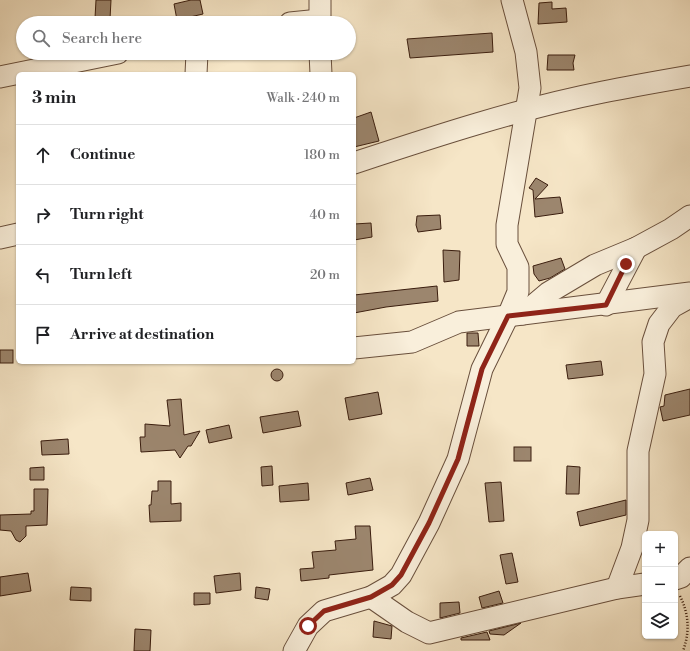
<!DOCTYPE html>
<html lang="en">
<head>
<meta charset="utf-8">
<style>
	body { margin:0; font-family:"Libre Bodoni",serif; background:#f6f6f6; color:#202124 }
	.controls { position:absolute; right:12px; bottom:12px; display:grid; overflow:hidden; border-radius:6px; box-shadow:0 1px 3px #0004 }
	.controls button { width:36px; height:36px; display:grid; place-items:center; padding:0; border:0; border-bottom:1px solid #e0e0e0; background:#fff; color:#202124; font:20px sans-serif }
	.stop { position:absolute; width:12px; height:12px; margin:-9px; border:3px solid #8f2418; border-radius:50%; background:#fff }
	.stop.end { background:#8f2418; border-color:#fff; box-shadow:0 1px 4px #0008 }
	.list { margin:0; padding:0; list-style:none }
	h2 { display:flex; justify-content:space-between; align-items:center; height:52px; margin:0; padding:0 16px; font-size:17px }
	h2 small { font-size:13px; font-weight:400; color:#757577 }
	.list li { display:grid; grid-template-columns:26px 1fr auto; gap:12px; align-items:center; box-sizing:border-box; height:60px; padding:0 16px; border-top:1px solid #e0e0e0 }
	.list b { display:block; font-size:15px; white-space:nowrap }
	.list em { font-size:13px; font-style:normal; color:#757577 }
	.icon { flex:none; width:22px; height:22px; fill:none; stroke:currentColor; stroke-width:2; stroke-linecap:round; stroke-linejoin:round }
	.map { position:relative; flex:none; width:690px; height:651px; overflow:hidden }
	.search { position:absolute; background:#fff; box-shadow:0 1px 3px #0004; left:16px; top:16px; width:340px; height:44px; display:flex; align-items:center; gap:10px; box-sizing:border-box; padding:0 14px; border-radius:22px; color:#757577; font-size:15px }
	.panel { position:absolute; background:#fff; box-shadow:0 1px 3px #0004; left:16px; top:72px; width:340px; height:292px; border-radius:6px }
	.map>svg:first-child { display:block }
</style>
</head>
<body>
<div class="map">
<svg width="690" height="651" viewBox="0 0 690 651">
	<rect width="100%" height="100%" fill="#f6e6c7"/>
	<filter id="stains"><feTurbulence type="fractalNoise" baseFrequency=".005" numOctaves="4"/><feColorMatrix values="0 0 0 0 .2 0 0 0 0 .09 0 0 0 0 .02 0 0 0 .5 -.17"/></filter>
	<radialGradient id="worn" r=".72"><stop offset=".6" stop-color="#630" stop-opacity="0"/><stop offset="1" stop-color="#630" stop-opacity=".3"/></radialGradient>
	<g fill="#9c866e" stroke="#3a1d0e">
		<polygon points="96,0 111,0 110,19 95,18"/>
		<polygon points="191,0 200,0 203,14 177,20 174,4"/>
		<polygon points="552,2 552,9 566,8 567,22 538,24 539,3"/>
		<polygon points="492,33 493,52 410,58 407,39"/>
		<polygon points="548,55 575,55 573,63 574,70 547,70"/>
		<polygon points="371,112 379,141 354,147 354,118"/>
		<polygon points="536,178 548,185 535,199 560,197 563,213 535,217 533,190 529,188"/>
		<polygon points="440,215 441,229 418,232 416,225 417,216"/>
		<polygon points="371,223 372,237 354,240 354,224"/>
		<polygon points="443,250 460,251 459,280 444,282"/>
		<polygon points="561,258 565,269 550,278 539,281 534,274 533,266"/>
		<polygon points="437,286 438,301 386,307 354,313 354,295"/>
		<polygon points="467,333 478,333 479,346 467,346"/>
		<rect x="0" y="350" width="13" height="13"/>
		<polygon points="601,361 603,375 568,379 566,365"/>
		<circle cx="277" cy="375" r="6"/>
		<polygon points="690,389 690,415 663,421 660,407 664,406 665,395"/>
		<polygon points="378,392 382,414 349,420 345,398"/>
		<polygon points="181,399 184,435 200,431 191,446 188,446 180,458 175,450 141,452 140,437 145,437 145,424 170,426 167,400"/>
		<polygon points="298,411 301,426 263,433 260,417"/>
		<polygon points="229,425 232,438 209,443 206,430"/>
		<polygon points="68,439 69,454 42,455 41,441"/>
		<rect x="514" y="447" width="17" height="14"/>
		<polygon points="272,466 273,485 262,486 261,467"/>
		<polygon points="567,466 580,467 579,494 566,494"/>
		<polygon points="44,467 44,480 30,480 30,468"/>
		<polygon points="370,478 373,490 348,495 346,483"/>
		<polygon points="158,481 171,481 171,504 181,503 181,521 150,522 149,505 151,505 152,491 158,491"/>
		<polygon points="501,482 504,521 489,522 485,483"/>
		<polygon points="308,483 309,500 280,502 279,486"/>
		<polygon points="34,489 48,489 47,525 26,526 26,536 20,542 16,540 11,531 0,530 0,515 31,514 31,511 34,511"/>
		<polygon points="626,500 626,515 580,526 577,512"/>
		<polygon points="355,526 370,526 373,570 329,575 329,578 301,581 300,569 314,568 312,552 336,550 335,541 356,539"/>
		<polygon points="512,553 518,582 506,584 500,555"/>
		<polygon points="28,573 31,591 0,596 0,577"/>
		<polygon points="240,573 241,590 216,593 214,576"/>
		<polygon points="71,587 91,588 91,601 70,600"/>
		<polygon points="256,587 270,589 268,600 255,598"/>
		<polygon points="499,591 503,603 482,608 479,597"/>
		<polygon points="194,593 210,593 210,604 194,605"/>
		<polygon points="459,602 460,613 440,618 440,603"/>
		<polygon points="374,621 392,626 391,639 373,637"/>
		<polygon points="521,623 504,635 490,634 489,631"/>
		<polygon points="135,629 151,630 150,651 134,651"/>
		<polygon points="487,632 490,640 461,640 461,638"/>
	</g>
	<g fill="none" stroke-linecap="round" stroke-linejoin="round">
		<defs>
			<g id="minor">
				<polyline points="320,0 320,23"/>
				<polyline points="290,23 320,20"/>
				<polyline points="320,53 321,74"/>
				<polyline points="196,74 197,53"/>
				<polyline points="0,77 118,53"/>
				<path d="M354,163C436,136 518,109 603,92C632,86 661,81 690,76"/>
				<polyline points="0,238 18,234"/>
				<polyline points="606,305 636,248"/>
				<polyline points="523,314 548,293 595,265 636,248 671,229 690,216"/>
				<polyline points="354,348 412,342 459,322 690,293"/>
				<polyline points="675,579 681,577 690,568"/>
				<polyline points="617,588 632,548 638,520 638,451 655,374 653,342 659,324 672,307 690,297"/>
				<polyline points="371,597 407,622 429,633 617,588 645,584"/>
				<polyline points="294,651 308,626 324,611 371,597 392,585 401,575 429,523 458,459 482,369 508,316 518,292 518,267 507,244 507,225 530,88 526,52 512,0"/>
			</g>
		</defs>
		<use href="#minor" stroke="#694f3c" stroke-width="23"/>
		<path stroke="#3a1d0e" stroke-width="2.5" stroke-dasharray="1 2" stroke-linecap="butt" d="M680,596C689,614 690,632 683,651"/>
		<use href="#minor" stroke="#f9efdb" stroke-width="21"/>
	</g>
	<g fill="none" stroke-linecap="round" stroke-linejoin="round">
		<polyline stroke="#8f2418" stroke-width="5" points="308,626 324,611 371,597 392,585 401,575 429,523 458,459 482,369 508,316 606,305 626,264"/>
	</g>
	<rect width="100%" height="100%" filter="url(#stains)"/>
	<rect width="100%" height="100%" fill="url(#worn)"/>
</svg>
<div class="controls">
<button>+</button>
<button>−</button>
<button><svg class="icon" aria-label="layers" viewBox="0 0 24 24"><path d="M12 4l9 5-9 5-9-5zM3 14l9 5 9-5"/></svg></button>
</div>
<div class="stop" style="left:308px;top:626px"></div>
<div class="stop end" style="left:626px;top:264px"></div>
<div class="search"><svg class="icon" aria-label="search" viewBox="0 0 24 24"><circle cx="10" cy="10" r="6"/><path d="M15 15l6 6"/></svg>Search here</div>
<section class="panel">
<h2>3 min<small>Walk · 240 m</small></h2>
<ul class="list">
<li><svg class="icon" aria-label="ahead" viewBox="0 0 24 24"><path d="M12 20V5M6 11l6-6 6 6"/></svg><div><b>Continue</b></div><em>180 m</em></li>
<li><svg class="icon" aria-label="right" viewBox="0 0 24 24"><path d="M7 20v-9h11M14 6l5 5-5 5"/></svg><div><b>Turn right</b></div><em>40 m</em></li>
<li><svg class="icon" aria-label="left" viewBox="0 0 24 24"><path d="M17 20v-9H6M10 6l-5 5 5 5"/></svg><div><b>Turn left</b></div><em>20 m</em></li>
<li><svg class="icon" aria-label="arrive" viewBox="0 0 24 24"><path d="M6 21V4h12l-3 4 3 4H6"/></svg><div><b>Arrive at destination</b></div></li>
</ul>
</section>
</div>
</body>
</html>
